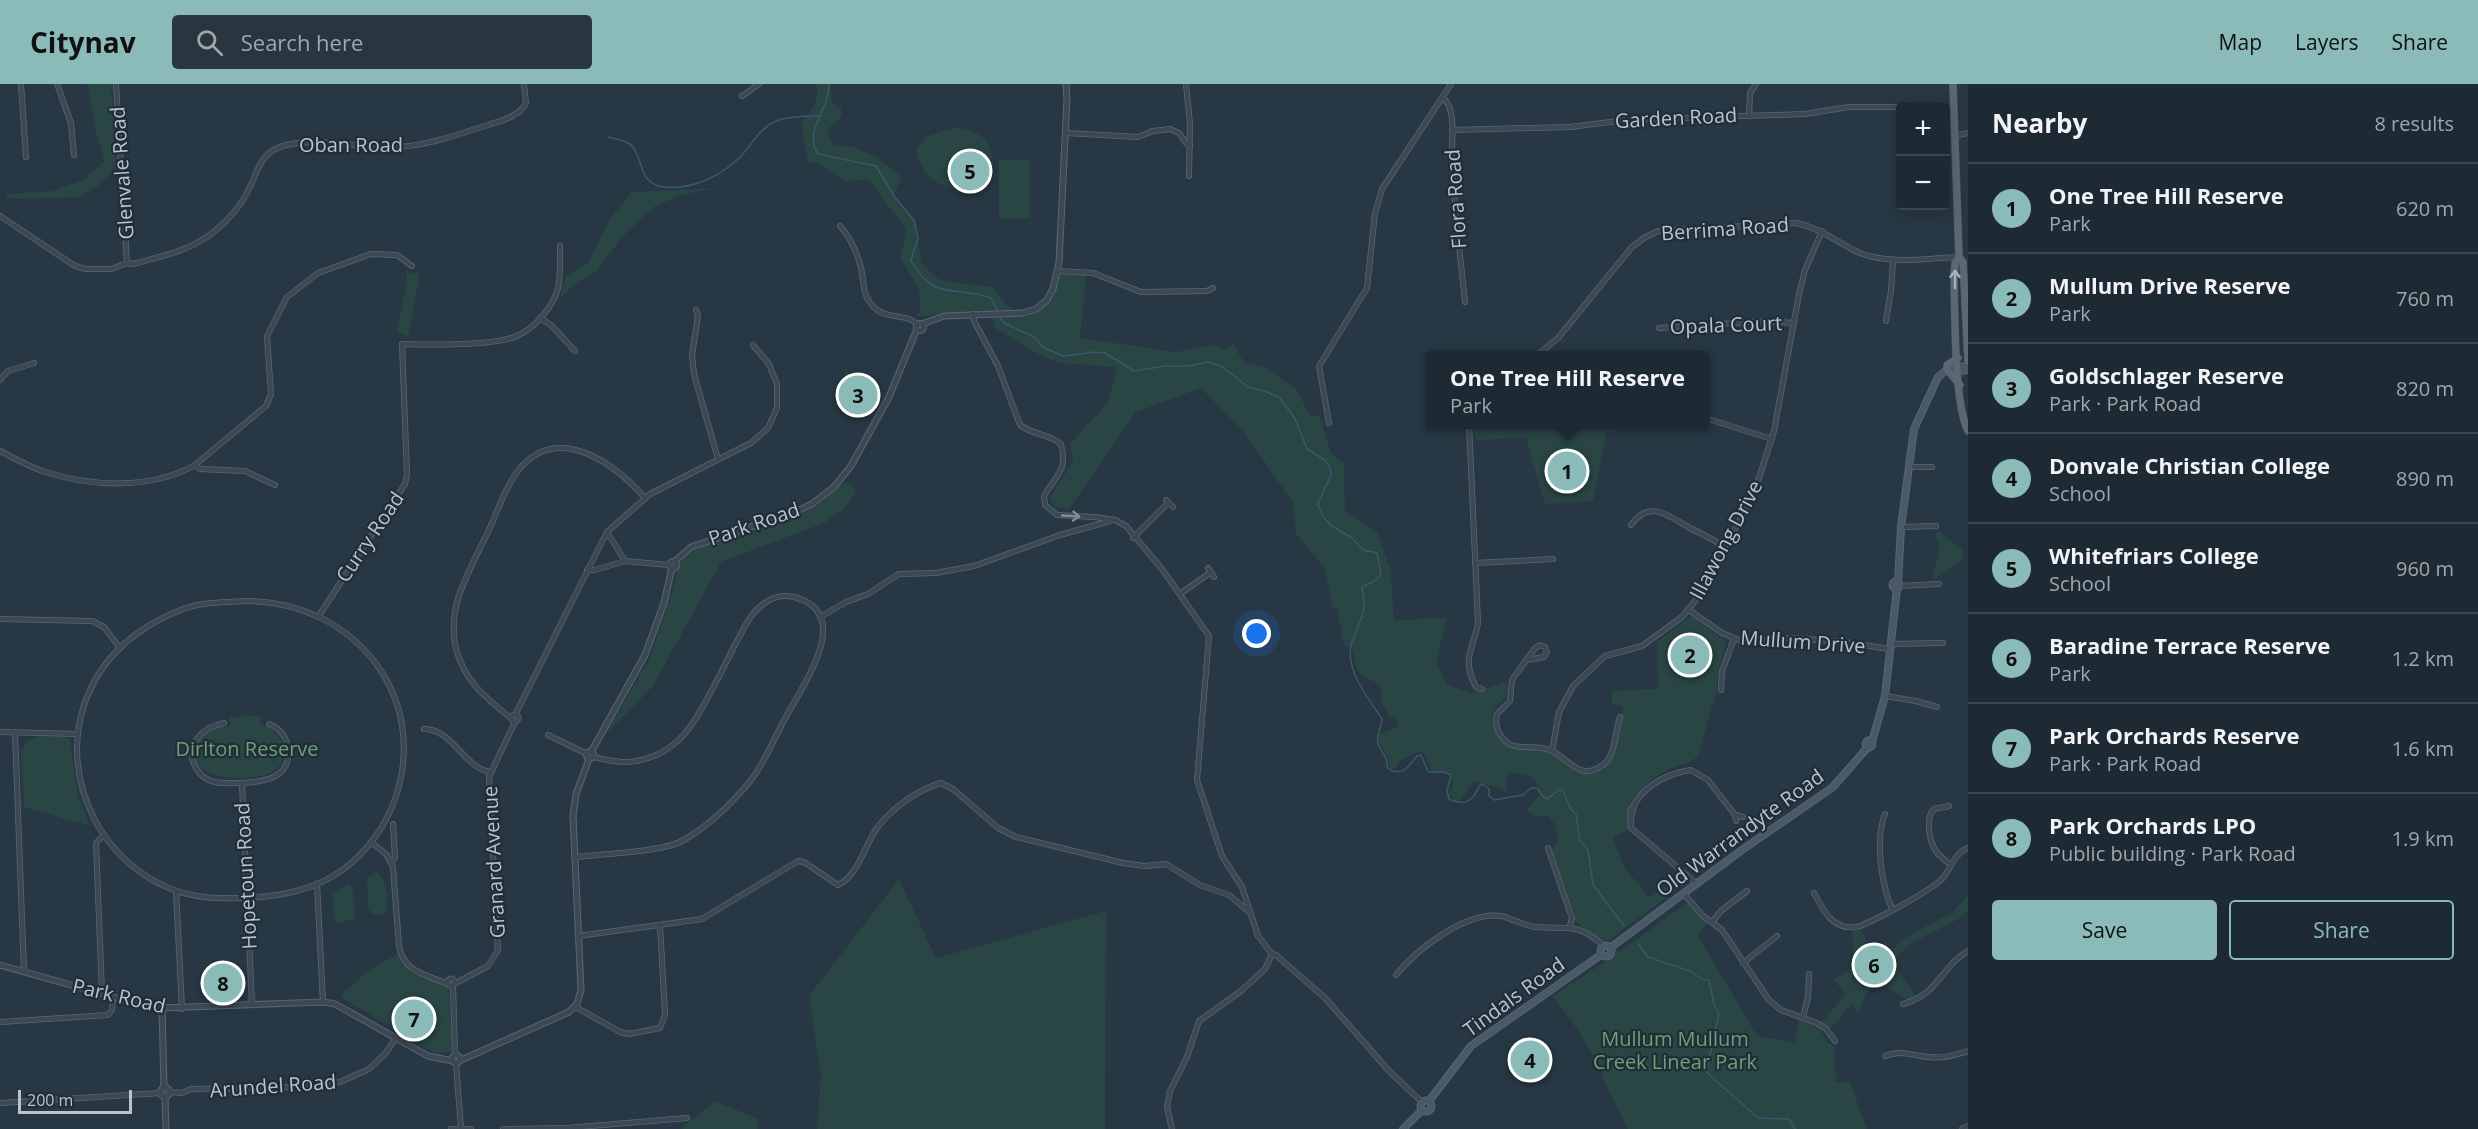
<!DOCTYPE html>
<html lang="en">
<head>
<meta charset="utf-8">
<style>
	body { margin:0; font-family:"Open Sans",sans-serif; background:#2a363f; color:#f1f3f6 }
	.controls { position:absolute; right:18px; top:18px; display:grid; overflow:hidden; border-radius:6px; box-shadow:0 3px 15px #0003 }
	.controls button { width:54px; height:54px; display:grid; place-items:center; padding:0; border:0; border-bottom:2px solid #3b464e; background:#1d2a33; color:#f1f3f6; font:30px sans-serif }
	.scale { position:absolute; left:18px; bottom:15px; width:114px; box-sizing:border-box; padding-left:6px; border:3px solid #b9c4cd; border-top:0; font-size:16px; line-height:21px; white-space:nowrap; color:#b9c4cd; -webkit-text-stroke:4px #202e39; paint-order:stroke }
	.you { position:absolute; left:1257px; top:550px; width:21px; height:21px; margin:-15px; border:4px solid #fff; border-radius:50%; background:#1a73e8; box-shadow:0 0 0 9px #1a73e833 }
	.badge { display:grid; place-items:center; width:39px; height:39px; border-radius:50%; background:#8bbbb9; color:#111; font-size:20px; font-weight:700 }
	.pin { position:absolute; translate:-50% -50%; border:3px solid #fff; box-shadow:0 2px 6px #0006 }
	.popup { position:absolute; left:1425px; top:267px; width:285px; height:78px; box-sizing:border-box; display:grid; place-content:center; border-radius:6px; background:#1d2a33; filter:drop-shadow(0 2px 4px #0005); font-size:20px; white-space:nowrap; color:#a0a7ac }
	.popup b { font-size:22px; color:#f1f3f6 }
	.popup::after { content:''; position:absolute; left:50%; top:100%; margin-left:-12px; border:12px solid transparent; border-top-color:#1d2a33 }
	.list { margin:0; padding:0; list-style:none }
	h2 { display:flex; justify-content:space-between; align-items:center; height:78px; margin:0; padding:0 24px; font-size:26px }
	h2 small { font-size:20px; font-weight:400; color:#a0a7ac }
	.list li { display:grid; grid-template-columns:39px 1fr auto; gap:18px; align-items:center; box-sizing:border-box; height:90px; padding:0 24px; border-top:2px solid #3b464e }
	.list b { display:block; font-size:22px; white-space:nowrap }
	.list p { margin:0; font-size:20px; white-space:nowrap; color:#a0a7ac }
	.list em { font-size:20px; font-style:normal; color:#a0a7ac }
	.actions { display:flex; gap:12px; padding:18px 24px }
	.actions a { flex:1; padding:14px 0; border:2px solid #8bbbb9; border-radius:6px; text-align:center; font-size:21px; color:#8bbbb9 }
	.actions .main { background:#8bbbb9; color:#111 }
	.icon { flex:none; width:33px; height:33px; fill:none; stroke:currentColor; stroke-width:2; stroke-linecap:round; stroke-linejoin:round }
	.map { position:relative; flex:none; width:1968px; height:1045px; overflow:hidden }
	header { display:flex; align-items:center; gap:36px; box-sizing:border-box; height:84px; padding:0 30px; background:#8bbbb9; color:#111 }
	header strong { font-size:28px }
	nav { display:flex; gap:33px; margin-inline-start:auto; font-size:21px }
	.search { width:420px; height:54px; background:#2a363f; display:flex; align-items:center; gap:15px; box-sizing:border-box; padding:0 21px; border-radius:6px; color:#a0a7ac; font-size:22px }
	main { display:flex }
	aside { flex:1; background:#1d2a33 }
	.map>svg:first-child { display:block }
</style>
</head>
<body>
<header>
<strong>Citynav</strong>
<div class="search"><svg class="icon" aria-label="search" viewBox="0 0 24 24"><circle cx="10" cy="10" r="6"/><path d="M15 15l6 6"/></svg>Search here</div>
<nav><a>Map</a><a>Layers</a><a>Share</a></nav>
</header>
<main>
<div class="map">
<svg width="1968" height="1045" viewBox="0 0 1968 1045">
	<rect width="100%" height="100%" fill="#273844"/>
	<g fill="#294544">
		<polygon points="87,0 111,0 116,81 101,100 79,113 7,115 6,110 53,107 84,96 104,77 101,61 98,58"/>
		<path d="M816,0H830L832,18L841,23L842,32L828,45L827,50L834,61L853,63L877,73L901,93L894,112L914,136L922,180L936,194L949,198L993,203L1008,223H1012L1014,227L946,228L920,233L915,231L920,229L919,204L901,175L906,145L869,96L844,97L820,80L808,79L801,39C811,29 821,15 816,0Z"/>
		<path d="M954,44C964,45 972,46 981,52C999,66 999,111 969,109C962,109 953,105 947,103C929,97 920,84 916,66L925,53Z"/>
		<rect x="999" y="76" width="31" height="58"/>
		<polygon points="716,104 681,111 655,122 622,153 597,187 574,200 559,216 566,192 588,179 610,135 632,108"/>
		<polygon points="406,185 411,189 420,189 408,253 397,248 407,196"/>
		<path d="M1061,189L1086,191L1080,254L1176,268L1216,261L1226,267L1233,259L1244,279L1265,283L1297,306L1310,332L1319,331L1331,369L1344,380L1345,428L1377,448L1391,488L1394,537L1447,533L1436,579L1448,601L1472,609L1507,597V611C1503,618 1495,621 1493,629C1491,635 1493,642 1496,647C1507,674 1528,661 1548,667C1558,671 1564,681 1574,686C1614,702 1620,648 1623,622L1612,621V607L1658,605L1657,558L1692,532L1724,556L1726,559L1719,583L1717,605L1698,672C1689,681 1679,680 1668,686C1647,696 1621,719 1629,745L1613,754L1623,782L1649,813L1673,800L1683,790L1686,799L1609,856L1602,857L1575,838L1574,828L1552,769L1554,761L1559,756L1556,742L1548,731L1537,733L1526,726L1540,711C1537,693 1529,689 1511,689L1507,692L1506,707L1478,697L1473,699L1461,716L1456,717L1448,710L1453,703L1450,689L1447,687L1433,690L1424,669L1421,667L1400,676L1395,685H1390L1389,677L1376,651L1396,644L1398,639L1395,634H1390L1381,618V603C1375,595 1362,594 1357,585C1355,579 1355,572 1352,565L1344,562L1337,523L1333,524L1324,483L1296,450L1293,419L1244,348L1201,304L1136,328L1069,425L1055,423L1049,414L1073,378L1070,360L1108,318L1117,283L1058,279L1038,270L995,244L992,232C1015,232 1039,235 1052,212C1056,205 1057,196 1061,189Z"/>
		<polygon points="846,287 880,314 880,317 874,316 866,331 836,307"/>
		<polygon points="1537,341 1630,341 1606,349 1593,417 1545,420 1526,354 1476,356 1475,345"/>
		<polygon points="847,397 856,407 845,424 824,439 721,478 653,602 605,651 649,576 672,508 678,483 684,472 705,461 800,431 817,422"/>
		<polygon points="1939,448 1962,465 1963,476 1932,496 1940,462 1935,449"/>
		<path d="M256,632L262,633L260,641L270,643L282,657C289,688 268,693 243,694C222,694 185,691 198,659C204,645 217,643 230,642V633Z"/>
		<polygon points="38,652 65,653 70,656 78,712 90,742 24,723 21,668 27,657"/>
		<path d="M376,788C388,795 391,821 383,830H373L368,825L367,794Z"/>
		<polygon points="899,795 936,874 1106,827 1105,1045 817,1045 821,992 809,912"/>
		<polygon points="349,800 353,806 355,835 335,839 332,810"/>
		<polygon points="1968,812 1968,826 1960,834 1907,862 1893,879 1916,912 1908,916 1877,897 1866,909 1858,929 1852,920 1829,946 1821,939 1845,911 1834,895 1854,883 1852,847 1861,846 1874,870 1888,870 1901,856 1953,828"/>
		<polygon points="1688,818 1708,838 1698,852 1757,952 1795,958 1799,936 1819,943 1828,959 1834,962 1836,998 1850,998 1867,1045 1628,1045 1603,995 1600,982 1571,936 1552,912 1605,878"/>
		<path d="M398,870C410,897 429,889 449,903L452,968L435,969L344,915L341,911L369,886Z"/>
		<polygon points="715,1017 758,1035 758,1045 681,1045"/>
	</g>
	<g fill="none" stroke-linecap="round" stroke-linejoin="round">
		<g stroke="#3b576b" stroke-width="1.5">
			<path d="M829,0C829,28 803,46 818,70L876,82L894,112L914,136L918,154L911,176C933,218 954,201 991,214L998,227"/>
			<path d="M608,53C615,55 628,56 633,63C644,78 639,101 665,103C691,106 718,93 737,76C750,65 759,42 779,36C792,32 807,32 820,32"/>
			<path d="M999,232L1004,239L1034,253L1044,264L1064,272L1095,268L1105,269L1134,287L1165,282H1189L1208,278L1221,282L1248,303L1267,308L1280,314L1295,335L1307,365L1325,376L1330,384L1331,391L1318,420L1323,433L1332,442L1352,454L1363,466L1377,469L1381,491L1373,498L1363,502L1362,505C1368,527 1359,539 1352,558C1343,584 1369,615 1382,635C1382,643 1375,652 1378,660C1381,669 1388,672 1387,683L1392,687C1406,690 1409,681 1417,672L1421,671L1428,688H1445L1451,691L1447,707L1449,715C1467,723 1473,716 1480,701L1483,700L1489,705V712L1494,716L1523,711L1531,704H1537L1542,712L1548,715L1558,706H1563L1570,724L1576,730L1580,757L1588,766L1593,801L1624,842"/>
			<polyline points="1638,859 1648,873 1690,887 1703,896 1709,896 1714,921 1719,930 1706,988 1758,1034 1789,1035 1795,1045"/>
		</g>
		<defs>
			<g id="minor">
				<polyline points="21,0 26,73"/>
				<polyline points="57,0 71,39 74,71"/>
				<polyline points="116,0 127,179"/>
				<polyline points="1186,0 1190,40 1189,92"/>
				<polyline points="742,12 759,0"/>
				<path d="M1443,14C1456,24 1452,53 1452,68C1453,118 1460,168 1465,218"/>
				<polyline points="1912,22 1944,21 1954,27"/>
				<polyline points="1749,31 1750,9 1756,0"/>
				<polyline points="1452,46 1570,43 1627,36 1805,30 1849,23 1900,23"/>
				<polyline points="1066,49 1138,53 1153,47 1170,45 1179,49 1186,59 1190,62"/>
				<polyline points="1955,52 1968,49"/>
				<path d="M0,132L75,182L86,185H111L127,179L133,180C163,172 193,166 216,146C228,136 241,121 248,107C259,86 259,68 286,61C323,52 362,66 399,63C430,61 459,50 488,41C501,37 520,32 526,19L524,0"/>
				<path d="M840,142C851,154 857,168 861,184C864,196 862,210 871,220C886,238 905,228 917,240"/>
				<polyline points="1057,187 1093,189 1141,208 1207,207 1213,204"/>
				<polyline points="696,226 698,232 692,271 694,290 718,375"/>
				<path d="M973,230L974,237L998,282L1020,341C1033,351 1049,350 1061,360C1068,387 1056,391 1044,412L1045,421L1057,431L1095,433L1115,436L1126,442L1162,485L1209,552L1197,696L1222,772L1242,803L1258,852L1272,870L1276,871L1325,914L1390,988L1422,1018"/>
				<polyline points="540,234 551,241 575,267"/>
				<polyline points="1886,237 1891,207 1893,176"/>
				<polyline points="1659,244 1765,237 1794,239"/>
				<path d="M1536,272L1558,254L1631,164L1644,154L1658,147L1796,139C1821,144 1838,159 1860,169C1891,181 1927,174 1959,173"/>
				<polyline points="0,296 8,287 34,279"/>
				<polyline points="1705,334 1772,355"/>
				<polyline points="1329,339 1319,282 1367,204 1375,129 1382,105 1451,0"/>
				<path d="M1469,340L1478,539C1473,567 1461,574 1476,603L1482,605"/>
				<path d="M0,367C14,374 28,382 42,387C91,403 150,406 195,381L266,322L271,310L267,252L287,213L318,189L371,170L397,171L412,182"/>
				<polyline points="195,381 200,385 245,387 275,401"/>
				<polyline points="1908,383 1932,383"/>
				<polyline points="1166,416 1173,423"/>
				<path d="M1631,441C1650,414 1670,433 1690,444C1702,450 1713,455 1724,463"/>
				<polyline points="1901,443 1936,442"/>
				<polyline points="607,448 625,477"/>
				<polyline points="1133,454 1168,419"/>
				<polyline points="1475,479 1553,475"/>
				<polyline points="1208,484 1214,493"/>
				<polyline points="587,486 595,486 625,477 669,481"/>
				<polyline points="1899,502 1939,500"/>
				<polyline points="1180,510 1211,488"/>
				<path d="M245,517C352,516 431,611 395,715C385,744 364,772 338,789C303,812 259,815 218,814C107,811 39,682 100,588C119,558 152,536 186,524C205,518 225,518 245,517Z"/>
				<polyline points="1689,526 1722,549 1742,557 1791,554 1845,558 1889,565"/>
				<path d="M318,533L405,400L407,391L402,260C429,261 494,262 517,252C535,244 553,223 558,204C561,190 560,176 560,162"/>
				<polyline points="820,533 846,518 868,510 899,490 936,489 974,482 1060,451 1110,437"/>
				<polyline points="0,535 92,537 104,543 120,564"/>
				<polyline points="1890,560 1943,559"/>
				<path d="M1527,576L1544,573L1547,568L1545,563L1540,561L1535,564L1512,596L1510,617L1497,630C1495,638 1496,645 1501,652C1514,671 1534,658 1552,667C1569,675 1581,699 1604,680C1616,670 1615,647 1620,633"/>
				<polyline points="1721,606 1722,587 1734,555"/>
				<polyline points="1885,612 1916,617 1937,623"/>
				<circle cx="515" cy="634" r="3.5"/>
				<polyline points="515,631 607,448 650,410 751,359 768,344 777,324 777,300 769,280 753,261"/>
				<path d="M512,635C486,614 465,598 456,565C446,523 469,488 486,452C496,432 506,400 521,383C560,339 617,381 645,414"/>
				<path d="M224,639C203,643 183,661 196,684C206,702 224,699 241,699C264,698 292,694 288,664C286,652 279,644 269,640"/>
				<path d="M424,645C453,645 463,683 490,688"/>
				<polyline points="0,648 78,650"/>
				<polyline points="15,648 24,888"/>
				<polyline points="548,651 587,670"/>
				<polyline points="1552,667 1559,628 1573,602 1605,572 1642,562 1682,533 1695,517 1741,434 1759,394 1774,347 1799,210 1805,186 1822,147"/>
				<polyline points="242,699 252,921"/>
				<polyline points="1634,721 1630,727 1631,744 1697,800"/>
				<path d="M1949,722L1934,725C1925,733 1929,757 1936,767C1940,773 1946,777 1951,781"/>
				<path d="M1885,730C1875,755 1881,800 1892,825"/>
				<path d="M1630,736C1633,730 1633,723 1636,718C1647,699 1671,689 1691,686L1708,696L1735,731"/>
				<polyline points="1736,737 1735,731 1743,733"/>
				<path d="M371,758L386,770L393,783L399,862C403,888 427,891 448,900"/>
				<polyline points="1548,764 1572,834 1570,842"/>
				<path d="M574,773C600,770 662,768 682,757C706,744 729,722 747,701C764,681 774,654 787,631C804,599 855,529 794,513C781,510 771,513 761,522C749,531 743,547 736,559C721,587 708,618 690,643C681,656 666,668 651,673C631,681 614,678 594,673"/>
				<polyline points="391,778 395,774 393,740"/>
				<polyline points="317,800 323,918"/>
				<polyline points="176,807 182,925"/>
				<path d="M1814,809C1824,827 1832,846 1857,843C1873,838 1930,807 1942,795C1951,785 1954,769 1968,764"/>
				<polyline points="1684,810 1703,832 1722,846 1769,916 1781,926 1817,939 1826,945 1835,957"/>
				<polyline points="1712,838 1722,826 1747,807"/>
				<path d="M578,852L702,835L798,777L804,778L838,801C858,792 865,761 877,744C892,724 917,706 941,699L953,705L998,744L1016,753L1123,779L1144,782L1166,780L1200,801L1229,811L1248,827"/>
				<polyline points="1743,879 1777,852"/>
				<path d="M1396,891C1417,865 1466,827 1501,832C1513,834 1523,842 1536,843C1569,846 1575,837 1604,862"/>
				<circle cx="451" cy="898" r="3.5"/>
				<polyline points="454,900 488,882 498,866 489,693 515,638"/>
				<polyline points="453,901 455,971"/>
				<polyline points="102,910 96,759 103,752"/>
				<path d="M1903,920C1940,910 1941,882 1968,867"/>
				<polyline points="574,922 620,948 629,950 660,944 665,931 660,841"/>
				<polyline points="1803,934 1808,913 1809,890"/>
				<polyline points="0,938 108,931 112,926 113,913"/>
				<path d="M1885,972C1905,965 1910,972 1929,973C1942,975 1956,971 1968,967"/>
				<polyline points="456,979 461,1044"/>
				<polyline points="169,1008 182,1009 191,1005 298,1003 340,998 369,985 385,970 396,954"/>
				<polyline points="0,1019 161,1009"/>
				<polyline points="451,1045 471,1045"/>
				<polyline points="503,1045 567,1044 687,1034"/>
				<polyline points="1172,1045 1167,1023 1170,1007 1187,973 1199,937 1241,907 1265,885 1272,870"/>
				<polyline points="1962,1045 1968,1042"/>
			</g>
			<g id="tertiary">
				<circle cx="920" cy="243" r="3.5"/>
				<polyline points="922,240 944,232 1023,229 1036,225 1047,216 1053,205 1059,178 1067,15 1066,0"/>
				<circle cx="673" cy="481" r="3.5"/>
				<polyline points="674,478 691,463 795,428 812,420 834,403 851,382 889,313 917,245"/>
				<circle cx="590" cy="671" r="3.5"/>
				<polyline points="591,668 645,571 664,519 672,484"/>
				<polyline points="0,881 124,916 162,924 323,918 335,920 428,972 453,977"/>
				<polyline points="162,924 164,1004"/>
				<circle cx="456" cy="975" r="4"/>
				<polyline points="459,977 569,928 577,920 581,906 573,732 576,710 589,675"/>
				<circle cx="165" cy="1008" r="4.5"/>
				<polyline points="165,1013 166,1045"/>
			</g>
			<g id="secondary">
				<polyline points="1955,288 1968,286"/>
				<circle cx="1896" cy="501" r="3.5"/>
				<polyline points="1898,498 1901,443 1914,345 1938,293 1949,284 1968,282"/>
				<circle cx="1869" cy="660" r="3.5"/>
				<polyline points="1872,658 1885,612 1897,504"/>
				<circle cx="1606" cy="867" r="5.5"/>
				<polyline points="1610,864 1742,766 1833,703 1868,663"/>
				<circle cx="1426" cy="1022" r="5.5"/>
				<polyline points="1429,1017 1471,962 1602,870"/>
				<polyline points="1403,1045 1422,1026"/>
			</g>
			<g id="primary">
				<polyline points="1953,0 1959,173 1963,178 1968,277"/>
				<path d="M1959,173L1955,179L1954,193C1955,227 1954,320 1968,347"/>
				<polyline points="1947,285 1947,281 1958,274"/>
				<polyline points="1950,289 1960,301"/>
			</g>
		</defs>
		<use href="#minor" stroke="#5a6771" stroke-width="6"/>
		<use href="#tertiary" stroke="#5a6771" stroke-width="7"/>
		<use href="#secondary" stroke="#5a6771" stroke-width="8"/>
		<use href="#primary" stroke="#485560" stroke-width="8"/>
		<use href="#minor" stroke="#3c4954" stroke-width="4.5"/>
		<use href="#tertiary" stroke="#3c4954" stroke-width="5"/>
		<use href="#secondary" stroke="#495967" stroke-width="6"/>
		<use href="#primary" stroke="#5a6874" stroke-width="7"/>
	</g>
	<defs><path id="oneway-shaft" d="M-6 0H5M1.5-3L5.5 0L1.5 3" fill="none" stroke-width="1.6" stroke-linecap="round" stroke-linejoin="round" transform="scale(1.5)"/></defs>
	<use stroke="#a6b2bb" href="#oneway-shaft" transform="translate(1955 195) rotate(-90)"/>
	<use stroke="#818d97" href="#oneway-shaft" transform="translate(1071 432) rotate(3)"/>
	<g text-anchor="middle" stroke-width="4.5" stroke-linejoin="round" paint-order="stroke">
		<g font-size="20" fill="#b9c4cd" stroke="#202e39">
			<text transform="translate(1676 34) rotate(-3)" y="7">Garden Road</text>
			<text x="351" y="68">Oban Road</text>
			<text transform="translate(122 89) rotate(-94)" y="7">Glenvale Road</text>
			<text transform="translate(1456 115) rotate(-94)" y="7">Flora Road</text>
			<text transform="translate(1725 145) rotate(-4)" y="7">Berrima Road</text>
			<text transform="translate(1726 241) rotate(-2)" y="7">Opala Court</text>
			<text transform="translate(754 440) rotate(-19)" y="7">Park Road</text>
			<text transform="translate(370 453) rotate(-56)" y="7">Curry Road</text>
			<text transform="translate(1726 456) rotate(-62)" y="7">Illawong Drive</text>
			<text transform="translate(1803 558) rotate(4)" y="7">Mullum Drive</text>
			<text transform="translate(1740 749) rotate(-36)" y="7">Old Warrandyte Road</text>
			<text transform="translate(494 778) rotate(-93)" y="7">Granard Avenue</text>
			<text transform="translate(246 792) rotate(-93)" y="7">Hopetoun Road</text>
			<text transform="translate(119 912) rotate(13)" y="7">Park Road</text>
			<text transform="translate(1514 913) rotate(-36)" y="7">Tindals Road</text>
			<text transform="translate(273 1002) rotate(-4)" y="7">Arundel Road</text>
		</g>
		<g font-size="20" fill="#709f74" stroke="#202e39">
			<text x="247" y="672">Dirlton Reserve</text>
			<text x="1675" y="962">Mullum Mullum<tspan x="1675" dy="23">Creek Linear Park</tspan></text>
		</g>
	</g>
</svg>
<div class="controls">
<button>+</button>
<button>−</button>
</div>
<div class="scale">200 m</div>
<div class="you"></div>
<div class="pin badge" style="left:1567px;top:387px">1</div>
<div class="popup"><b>One Tree Hill Reserve</b>Park</div>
<div class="pin badge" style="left:1690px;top:571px">2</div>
<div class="pin badge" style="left:858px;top:311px">3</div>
<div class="pin badge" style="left:1530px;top:976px">4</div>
<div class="pin badge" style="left:970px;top:87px">5</div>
<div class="pin badge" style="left:1874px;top:881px">6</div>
<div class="pin badge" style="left:414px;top:935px">7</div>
<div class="pin badge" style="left:223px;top:899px">8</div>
</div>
<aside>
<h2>Nearby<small>8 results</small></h2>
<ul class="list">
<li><span class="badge">1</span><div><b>One Tree Hill Reserve</b><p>Park</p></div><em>620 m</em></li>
<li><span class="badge">2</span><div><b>Mullum Drive Reserve</b><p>Park</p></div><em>760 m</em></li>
<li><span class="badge">3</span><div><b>Goldschlager Reserve</b><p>Park · Park Road</p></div><em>820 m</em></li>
<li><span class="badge">4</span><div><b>Donvale Christian College</b><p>School</p></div><em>890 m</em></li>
<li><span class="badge">5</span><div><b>Whitefriars College</b><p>School</p></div><em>960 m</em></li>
<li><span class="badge">6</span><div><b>Baradine Terrace Reserve</b><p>Park</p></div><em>1.2 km</em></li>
<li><span class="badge">7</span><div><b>Park Orchards Reserve</b><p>Park · Park Road</p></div><em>1.6 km</em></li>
<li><span class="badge">8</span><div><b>Park Orchards LPO</b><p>Public building · Park Road</p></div><em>1.9 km</em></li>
</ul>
<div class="actions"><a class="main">Save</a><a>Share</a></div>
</aside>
</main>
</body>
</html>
